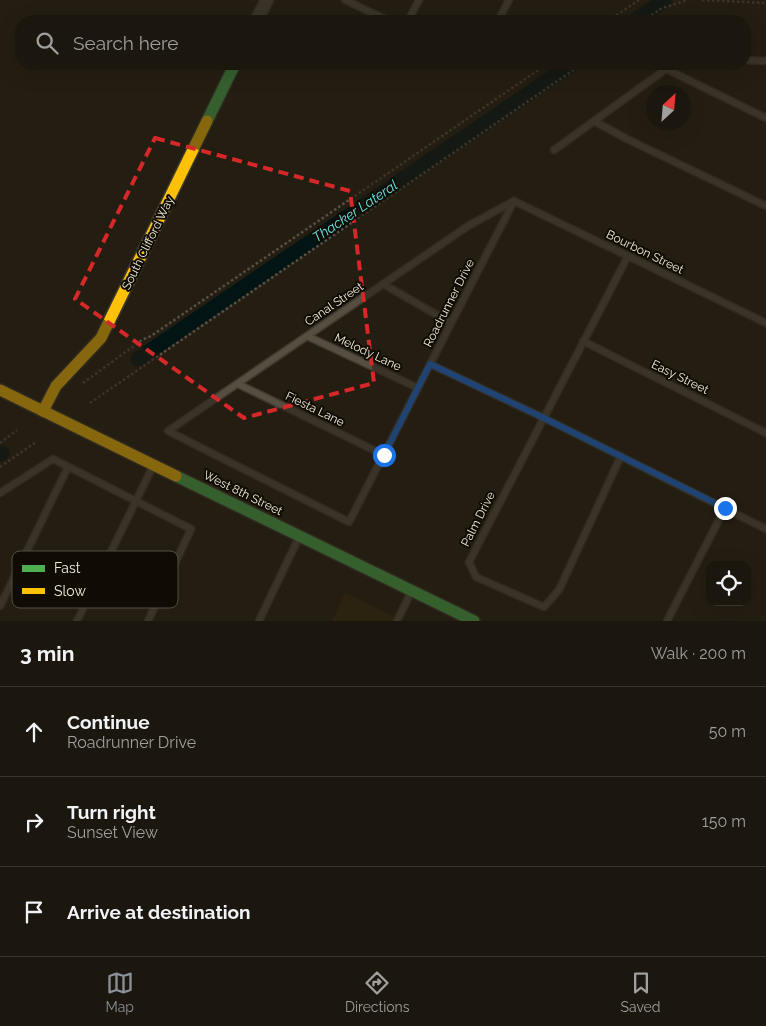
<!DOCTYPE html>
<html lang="en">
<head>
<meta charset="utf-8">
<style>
	body { margin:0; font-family:Raleway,sans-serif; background:#28231c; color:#f1f3f6 }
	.controls { position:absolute; right:15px; bottom:15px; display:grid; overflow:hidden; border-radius:10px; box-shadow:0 5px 20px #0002 }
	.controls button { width:45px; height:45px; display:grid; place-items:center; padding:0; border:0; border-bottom:1px solid #39352e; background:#1b160e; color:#f1f3f6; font:25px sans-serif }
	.compass { position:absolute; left:646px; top:85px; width:45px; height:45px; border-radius:50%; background:#1b160e; box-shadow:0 5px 20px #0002; rotate:26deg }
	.stop { position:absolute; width:15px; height:15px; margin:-11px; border:4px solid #1a73e8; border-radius:50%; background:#fff }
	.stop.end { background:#1a73e8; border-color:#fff; box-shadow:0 1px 5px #0008 }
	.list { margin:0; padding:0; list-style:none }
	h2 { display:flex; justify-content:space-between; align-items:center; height:65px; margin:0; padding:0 20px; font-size:21px }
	h2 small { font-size:16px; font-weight:400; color:#a09f9e }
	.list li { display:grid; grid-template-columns:32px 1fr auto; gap:15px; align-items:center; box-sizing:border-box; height:90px; padding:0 20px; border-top:1px solid #39352e }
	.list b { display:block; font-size:19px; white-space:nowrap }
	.list p { margin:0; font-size:16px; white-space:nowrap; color:#a09f9e }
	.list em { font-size:16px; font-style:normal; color:#a09f9e }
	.icon { flex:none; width:28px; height:28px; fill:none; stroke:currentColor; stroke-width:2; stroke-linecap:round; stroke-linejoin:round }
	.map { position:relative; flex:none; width:766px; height:621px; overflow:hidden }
	.search { position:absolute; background:#1b160e; box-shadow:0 5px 20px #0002; left:15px; right:15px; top:15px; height:55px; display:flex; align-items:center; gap:12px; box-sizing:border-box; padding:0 18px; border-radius:20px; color:#a09f9e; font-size:19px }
	.sheet { height:335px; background:#1b160e }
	nav { display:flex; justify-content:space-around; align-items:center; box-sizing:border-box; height:70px; border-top:1px solid #39352e; background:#1b160e; font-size:14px; color:#a09f9e }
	nav a { display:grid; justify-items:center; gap:2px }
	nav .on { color:#8c9099 }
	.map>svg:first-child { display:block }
</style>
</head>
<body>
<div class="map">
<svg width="766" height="621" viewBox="0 0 766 621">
	<rect width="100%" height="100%" fill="#241e12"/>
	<polygon fill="#34280d" points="345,593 403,621 332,621"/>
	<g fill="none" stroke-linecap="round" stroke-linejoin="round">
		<g stroke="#031414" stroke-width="15">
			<polyline points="634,21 665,0"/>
			<polyline points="138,359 572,64"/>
			<polyline points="0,454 2,453"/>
		</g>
		<defs>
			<g id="lane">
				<polyline points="345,0 389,21"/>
				<polyline points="408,21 419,0"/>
				<polyline points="498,21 509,0"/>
				<polyline points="745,60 766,61"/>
				<polyline points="666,69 766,118"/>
				<polyline points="594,121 627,139 766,206"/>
				<polyline points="554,150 666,69 679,64"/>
				<polygon points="514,201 349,522 168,431 468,226"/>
				<polyline points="514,201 766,323"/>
				<polyline points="383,284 451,323"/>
				<polyline points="307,336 418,388"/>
				<polyline points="583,341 766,433"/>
				<polyline points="430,364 544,418 766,529"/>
				<polyline points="238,384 384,455"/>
				<polyline points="621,456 559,590 544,607 476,577 469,562 628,256"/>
				<polyline points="0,493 53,459 191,529 148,621"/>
				<polyline points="0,606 68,467"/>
				<polyline points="77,621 153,466"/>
				<polyline points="259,621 299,537"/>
				<polyline points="397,621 411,592"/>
				<polyline points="667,621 725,508"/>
			</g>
			<polyline id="street" points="256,21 267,0"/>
			<g id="fast">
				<polyline points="207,121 235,64"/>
				<polyline points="176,476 474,621"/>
			</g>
			<g id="slow">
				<polyline points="0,390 176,476"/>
				<polyline points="43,411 56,386 101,338 207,121"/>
			</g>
		</defs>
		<use href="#lane" stroke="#3f3a30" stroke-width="9"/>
		<use href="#street" stroke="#3f3a30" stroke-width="15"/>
		<use href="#fast" stroke="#3f3a30" stroke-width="14"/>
		<use href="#slow" stroke="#3f3a30" stroke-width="14"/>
		<g stroke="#575045" stroke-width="2.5" stroke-dasharray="2.5 2.5" stroke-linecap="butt">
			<polyline points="702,0 766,3"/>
			<polyline points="608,21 639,0"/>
			<polyline points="643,21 662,8 688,0"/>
			<polyline points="83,383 142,340 151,336 547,64"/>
			<polyline points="90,403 582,64"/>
			<polyline points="0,443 17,430"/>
			<polyline points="0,467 36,442"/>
		</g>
		<use href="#lane" stroke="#564e40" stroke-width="6"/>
		<use href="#street" stroke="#564e40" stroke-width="12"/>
		<use href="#fast" stroke="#4caf50" stroke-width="11"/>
		<use href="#slow" stroke="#ffc107" stroke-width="11"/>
	</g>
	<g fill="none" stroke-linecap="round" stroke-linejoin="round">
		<polyline stroke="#1a73e8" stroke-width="6" points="384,455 430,364 544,418 725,508"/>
	</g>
	<path d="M0 0H766V621H0ZM155,138L350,191L374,383L244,418L75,299Z" fill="#241e12" fill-opacity=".55" fill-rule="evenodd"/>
	<path fill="none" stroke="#d62828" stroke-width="4" stroke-dasharray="10 6" stroke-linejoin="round" d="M155,138L350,191L374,383L244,418L75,299Z"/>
	<g text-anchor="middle" stroke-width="4" stroke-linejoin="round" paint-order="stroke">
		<g font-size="12" fill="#f1eadd" stroke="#100c04">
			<text transform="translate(148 243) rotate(-64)" y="4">South Clifford Way</text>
			<text transform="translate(645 252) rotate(26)" y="4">Bourbon Street</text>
			<text transform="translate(449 303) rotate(-63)" y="4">Roadrunner Drive</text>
			<text transform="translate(334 304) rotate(-34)" y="4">Canal Street</text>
			<text transform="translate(368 352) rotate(25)" y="4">Melody Lane</text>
			<text transform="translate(680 377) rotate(26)" y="4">Easy Street</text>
			<text transform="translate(315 409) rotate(26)" y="4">Fiesta Lane</text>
			<text transform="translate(243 493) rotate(26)" y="4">West 8th Street</text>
			<text transform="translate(478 519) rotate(-63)" y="4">Palm Drive</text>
		</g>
		<g font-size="14" font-style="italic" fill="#66e6ea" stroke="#100c04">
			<text transform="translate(355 211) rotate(-34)" y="5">Thacker Lateral</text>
		</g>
	</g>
	<rect x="12" y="551" width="166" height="57" rx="8" fill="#100c04" stroke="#544f45" stroke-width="1"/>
	<rect x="22" y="565" width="23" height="7" fill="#4caf50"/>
	<rect x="22" y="588" width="23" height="6" fill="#ffc107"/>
	<g font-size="14" fill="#f1eadd">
		<text x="54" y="573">Fast</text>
		<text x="54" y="596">Slow</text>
	</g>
</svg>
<div class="controls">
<button><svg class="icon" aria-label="locate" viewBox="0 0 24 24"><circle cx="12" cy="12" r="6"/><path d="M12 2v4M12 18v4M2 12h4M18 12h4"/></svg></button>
</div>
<svg class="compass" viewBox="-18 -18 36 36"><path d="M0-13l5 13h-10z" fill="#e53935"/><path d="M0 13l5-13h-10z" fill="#a09f9e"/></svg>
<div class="stop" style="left:384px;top:455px"></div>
<div class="stop end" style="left:725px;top:508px"></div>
<div class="search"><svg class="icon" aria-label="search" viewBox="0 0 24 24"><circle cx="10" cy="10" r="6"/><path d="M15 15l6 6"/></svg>Search here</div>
</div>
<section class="sheet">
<h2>3 min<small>Walk · 200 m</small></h2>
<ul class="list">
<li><svg class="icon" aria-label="ahead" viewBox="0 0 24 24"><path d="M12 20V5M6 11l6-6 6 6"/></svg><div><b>Continue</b><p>Roadrunner Drive</p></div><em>50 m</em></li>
<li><svg class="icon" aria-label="right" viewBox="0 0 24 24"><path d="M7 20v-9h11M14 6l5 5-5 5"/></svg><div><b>Turn right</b><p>Sunset View</p></div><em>150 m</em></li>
<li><svg class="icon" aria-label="arrive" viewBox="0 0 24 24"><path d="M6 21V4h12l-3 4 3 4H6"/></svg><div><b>Arrive at destination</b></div></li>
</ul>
</section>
<nav>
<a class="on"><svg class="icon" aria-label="map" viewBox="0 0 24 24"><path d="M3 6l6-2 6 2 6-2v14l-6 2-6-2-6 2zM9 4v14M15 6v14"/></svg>Map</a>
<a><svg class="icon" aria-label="directions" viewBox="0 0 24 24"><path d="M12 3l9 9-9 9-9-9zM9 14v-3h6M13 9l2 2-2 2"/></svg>Directions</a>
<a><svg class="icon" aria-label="saved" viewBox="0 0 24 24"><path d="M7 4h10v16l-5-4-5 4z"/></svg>Saved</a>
</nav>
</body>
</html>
